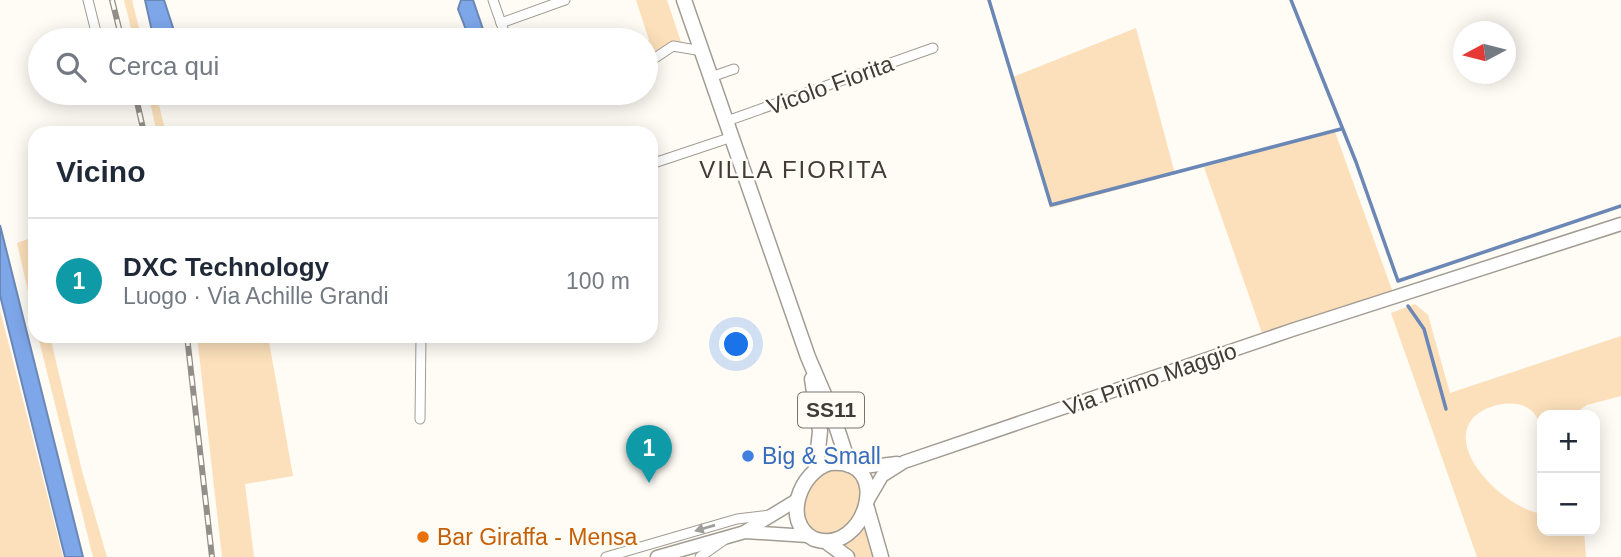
<!DOCTYPE html>
<html lang="it">
<head>
<meta charset="utf-8">
<style>
	body { margin:0; font-family:Helvetica,sans-serif; background:#f6f6f7; color:#1f2937 }
	.controls { position:absolute; right:21px; bottom:21px; display:grid; overflow:hidden; border-radius:14px; box-shadow:0 4px 18px #0003 }
	.controls button { width:63px; height:63px; display:grid; place-items:center; padding:0; border:0; border-bottom:2px solid #e0e1e3; background:#fff; color:#1f2937; font:35px sans-serif }
	.compass { position:absolute; left:1453px; top:21px; width:63px; height:63px; border-radius:50%; background:#fff; box-shadow:0 4px 18px #0003; rotate:263deg }
	.you { position:absolute; left:737px; top:345px; width:24px; height:24px; margin:-18px; border:5px solid #fff; border-radius:50%; background:#1a73e8; box-shadow:0 0 0 10px #1a73e833 }
	.badge { display:grid; place-items:center; width:46px; height:46px; border-radius:50%; background:#6c68e2; color:#fff; font-size:23px; font-weight:700 }
	.pin { position:absolute; translate:-50% -58px; filter:drop-shadow(0 2px 4px #0008) }
	.pin::after { content:''; position:absolute; top:37px; width:24px; height:21px; background:inherit; clip-path:polygon(0 0,100% 0,50% 100%) }
	.list { margin:0; padding:0; list-style:none }
	h2 { display:flex; justify-content:space-between; align-items:center; height:91px; margin:0; padding:0 28px; font-size:30px }
	h2 small { font-size:23px; font-weight:400; color:#747a83 }
	.list li { display:grid; grid-template-columns:46px 1fr auto; gap:21px; align-items:center; box-sizing:border-box; height:126px; padding:0 28px; border-top:2px solid #e0e1e3 }
	.list b { display:block; font-size:26px; white-space:nowrap }
	.list p { margin:0; font-size:23px; white-space:nowrap; color:#747a83 }
	.list em { font-size:23px; font-style:normal; color:#747a83 }
	.icon { flex:none; width:38px; height:38px; fill:none; stroke:currentColor; stroke-width:2; stroke-linecap:round; stroke-linejoin:round }
	.map { position:relative; flex:none; width:1621px; height:557px; overflow:hidden }
	.search { position:absolute; background:#fff; box-shadow:0 4px 18px #0003; left:28px; top:28px; width:630px; height:77px; display:flex; align-items:center; gap:18px; box-sizing:border-box; padding:0 24px; border-radius:38px; color:#747a83; font-size:26px }
	.panel { position:absolute; background:#fff; box-shadow:0 4px 18px #0003; left:28px; top:126px; width:630px; height:217px; border-radius:21px }
	.map>svg:first-child { display:block }
</style>
</head>
<body>
<div class="map">
<svg width="1621" height="557" viewBox="0 0 1621 557">
	<rect width="100%" height="100%" fill="#fffbf5"/>
	<g fill="#fce0bb">
		<polygon points="124,0 132,0 142,40 134,40"/>
		<polygon points="636,0 667,0 681,42 666,44 646,59 646,42 649,40"/>
		<polygon points="1136,28 1175,174 1050,208 1013,77"/>
		<polygon points="148,93 156,93 166,133 157,133"/>
		<polygon points="1335,132 1392,290 1262,333 1204,167"/>
		<polygon points="28,239 35,269 35,322 17,243"/>
		<path d="M1415,304L1428,315L1450,393L1621,336V396L1587,405L1572,415H1542V442C1541,434 1541,424 1536,416C1524,395 1482,403 1470,422C1449,456 1510,510 1542,514V531H1584L1586,557H1477L1391,313Z"/>
		<polygon points="0,310 63,557 0,557"/>
		<polygon points="38,336 50,336 82,471 107,557 93,557"/>
		<polygon points="197,336 268,336 293,476 245,484 254,557 222,557"/>
		<path d="M828,470C879,471 863,511 838,536C789,533 797,494 828,470Z"/>
		<polygon points="865,526 875,557 855,557 841,547 856,538"/>
	</g>
	<g fill="#7ea7ea" stroke="#6b87b5" stroke-width="2">
		<polygon points="145,0 164,0 177,40 154,40"/>
		<polygon points="461,0 473,0 486,38 470,40 458,9"/>
		<polygon points="0,225 83,557 65,557 0,295"/>
	</g>
	<g fill="none" stroke-linecap="round" stroke-linejoin="round">
		<g stroke="#6b87b5" stroke-width="3.5">
			<polyline points="989,0 1051,205 1341,129"/>
			<polyline points="1291,0 1356,162 1398,281 1621,206"/>
			<polyline points="1408,306 1424,329 1446,409"/>
		</g>
		<defs>
			<g id="street">
				<polyline points="88,0 97,36"/>
				<polyline points="493,0 507,40"/>
				<polyline points="501,23 565,0"/>
				<polyline points="646,64 673,46 702,51"/>
				<polyline points="711,77 734,69"/>
				<polyline points="526,93 539,99 562,93"/>
				<polyline points="727,121 933,48"/>
				<polyline points="651,164 732,137"/>
				<polyline points="420,419 421,336"/>
				<polyline points="606,557 737,519 770,515"/>
				<polyline points="700,557 724,540"/>
			</g>
			<g id="secondary">
				<polyline points="855,468 897,463"/>
				<polyline points="868,500 882,476 904,462 1292,330 1621,224"/>
				<polyline points="746,531 797,500"/>
				<polyline points="657,557 745,532 808,536"/>
			</g>
			<g id="primary">
				<polyline points="684,0 808,357 832,413 849,465"/>
				<polyline points="812,379 820,431 816,469"/>
				<path d="M830,463C895,456 866,557 814,539C781,522 800,471 830,463Z"/>
				<polyline points="867,508 881,557"/>
				<polyline points="828,543 847,557"/>
			</g>
		</defs>
		<use href="#street" stroke="#a29c93" stroke-width="11"/>
		<use href="#secondary" stroke="#a29c93" stroke-width="15"/>
		<use href="#primary" stroke="#a29c93" stroke-width="17"/>
		<use href="#street" stroke="#fff" stroke-width="9"/>
		<use href="#secondary" stroke="#fff" stroke-width="12"/>
		<use href="#primary" stroke="#fff" stroke-width="14"/>
		<defs>
			<g id="rail">
				<polyline points="112,0 122,40"/>
				<polyline points="135,93 144,133"/>
				<polyline points="187,336 212,557"/>
			</g>
		</defs>
		<use href="#rail" stroke="#928f8a" stroke-width="6"/>
		<use href="#rail" stroke="#fffbf5" stroke-width="3.5" stroke-dasharray="10" stroke-linecap="butt"/>
	</g>
	<defs><path id="oneway-solid" d="M-6-.8H1V-3.2L6.5 0L1 3.2V.8H-6Z" transform="scale(1.75)"/></defs>
	<use fill="#9e9e9c" href="#oneway-solid" transform="translate(705 528) rotate(164)"/>
	<circle fill="#3f7fe0" stroke="#fffbf5" stroke-width="2.5" cx="748" cy="456" r="7"/>
	<circle fill="#e8710a" stroke="#fffbf5" stroke-width="2.5" cx="423" cy="537" r="7"/>
	<g text-anchor="middle" stroke-width="5" stroke-linejoin="round" paint-order="stroke">
		<rect fill="#fffbf5" stroke="#787571" stroke-width="2" x="798" y="392.5" width="66" height="35" rx="5"/>
		<g font-size="21" font-weight="bold" fill="#3e3c38">
			<text x="831" y="417">SS11</text>
		</g>
		<g font-size="23" fill="#3e3c38" stroke="#fffbf5">
			<text transform="translate(830 85) rotate(-20)" y="8">Vicolo Fiorita</text>
			<text transform="translate(1150 379) rotate(-19)" y="8">Via Primo Maggio</text>
		</g>
		<g font-size="23" fill="#366cbe" stroke="#fffbf5" text-anchor="start">
			<text x="762" y="464">Big &amp; Small</text>
		</g>
		<g font-size="23" fill="#c56008" stroke="#fffbf5" text-anchor="start">
			<text x="437" y="545">Bar Giraffa - Mensa</text>
		</g>
		<g font-size="24" letter-spacing="2" fill="#413b34" stroke="#fffbf5">
			<text x="794" y="178">VILLA FIORITA</text>
		</g>
	</g>
</svg>
<div class="controls">
<button>+</button>
<button>−</button>
</div>
<svg class="compass" viewBox="-18 -18 36 36"><path d="M0-13l5 13h-10z" fill="#e53935"/><path d="M0 13l5-13h-10z" fill="#747a83"/></svg>
<div class="you"></div>
<div class="pin badge" style="left:649px;top:483px;background:#0f9aa8">1</div>
<div class="search"><svg class="icon" aria-label="search" viewBox="0 0 24 24"><circle cx="10" cy="10" r="6"/><path d="M15 15l6 6"/></svg>Cerca qui</div>
<section class="panel">
<h2>Vicino<small></small></h2>
<ul class="list">
<li><span class="badge" style="background:#0f9aa8">1</span><div><b>DXC Technology</b><p>Luogo · Via Achille Grandi</p></div><em>100 m</em></li>
</ul>
</section>
</div>
</body>
</html>
